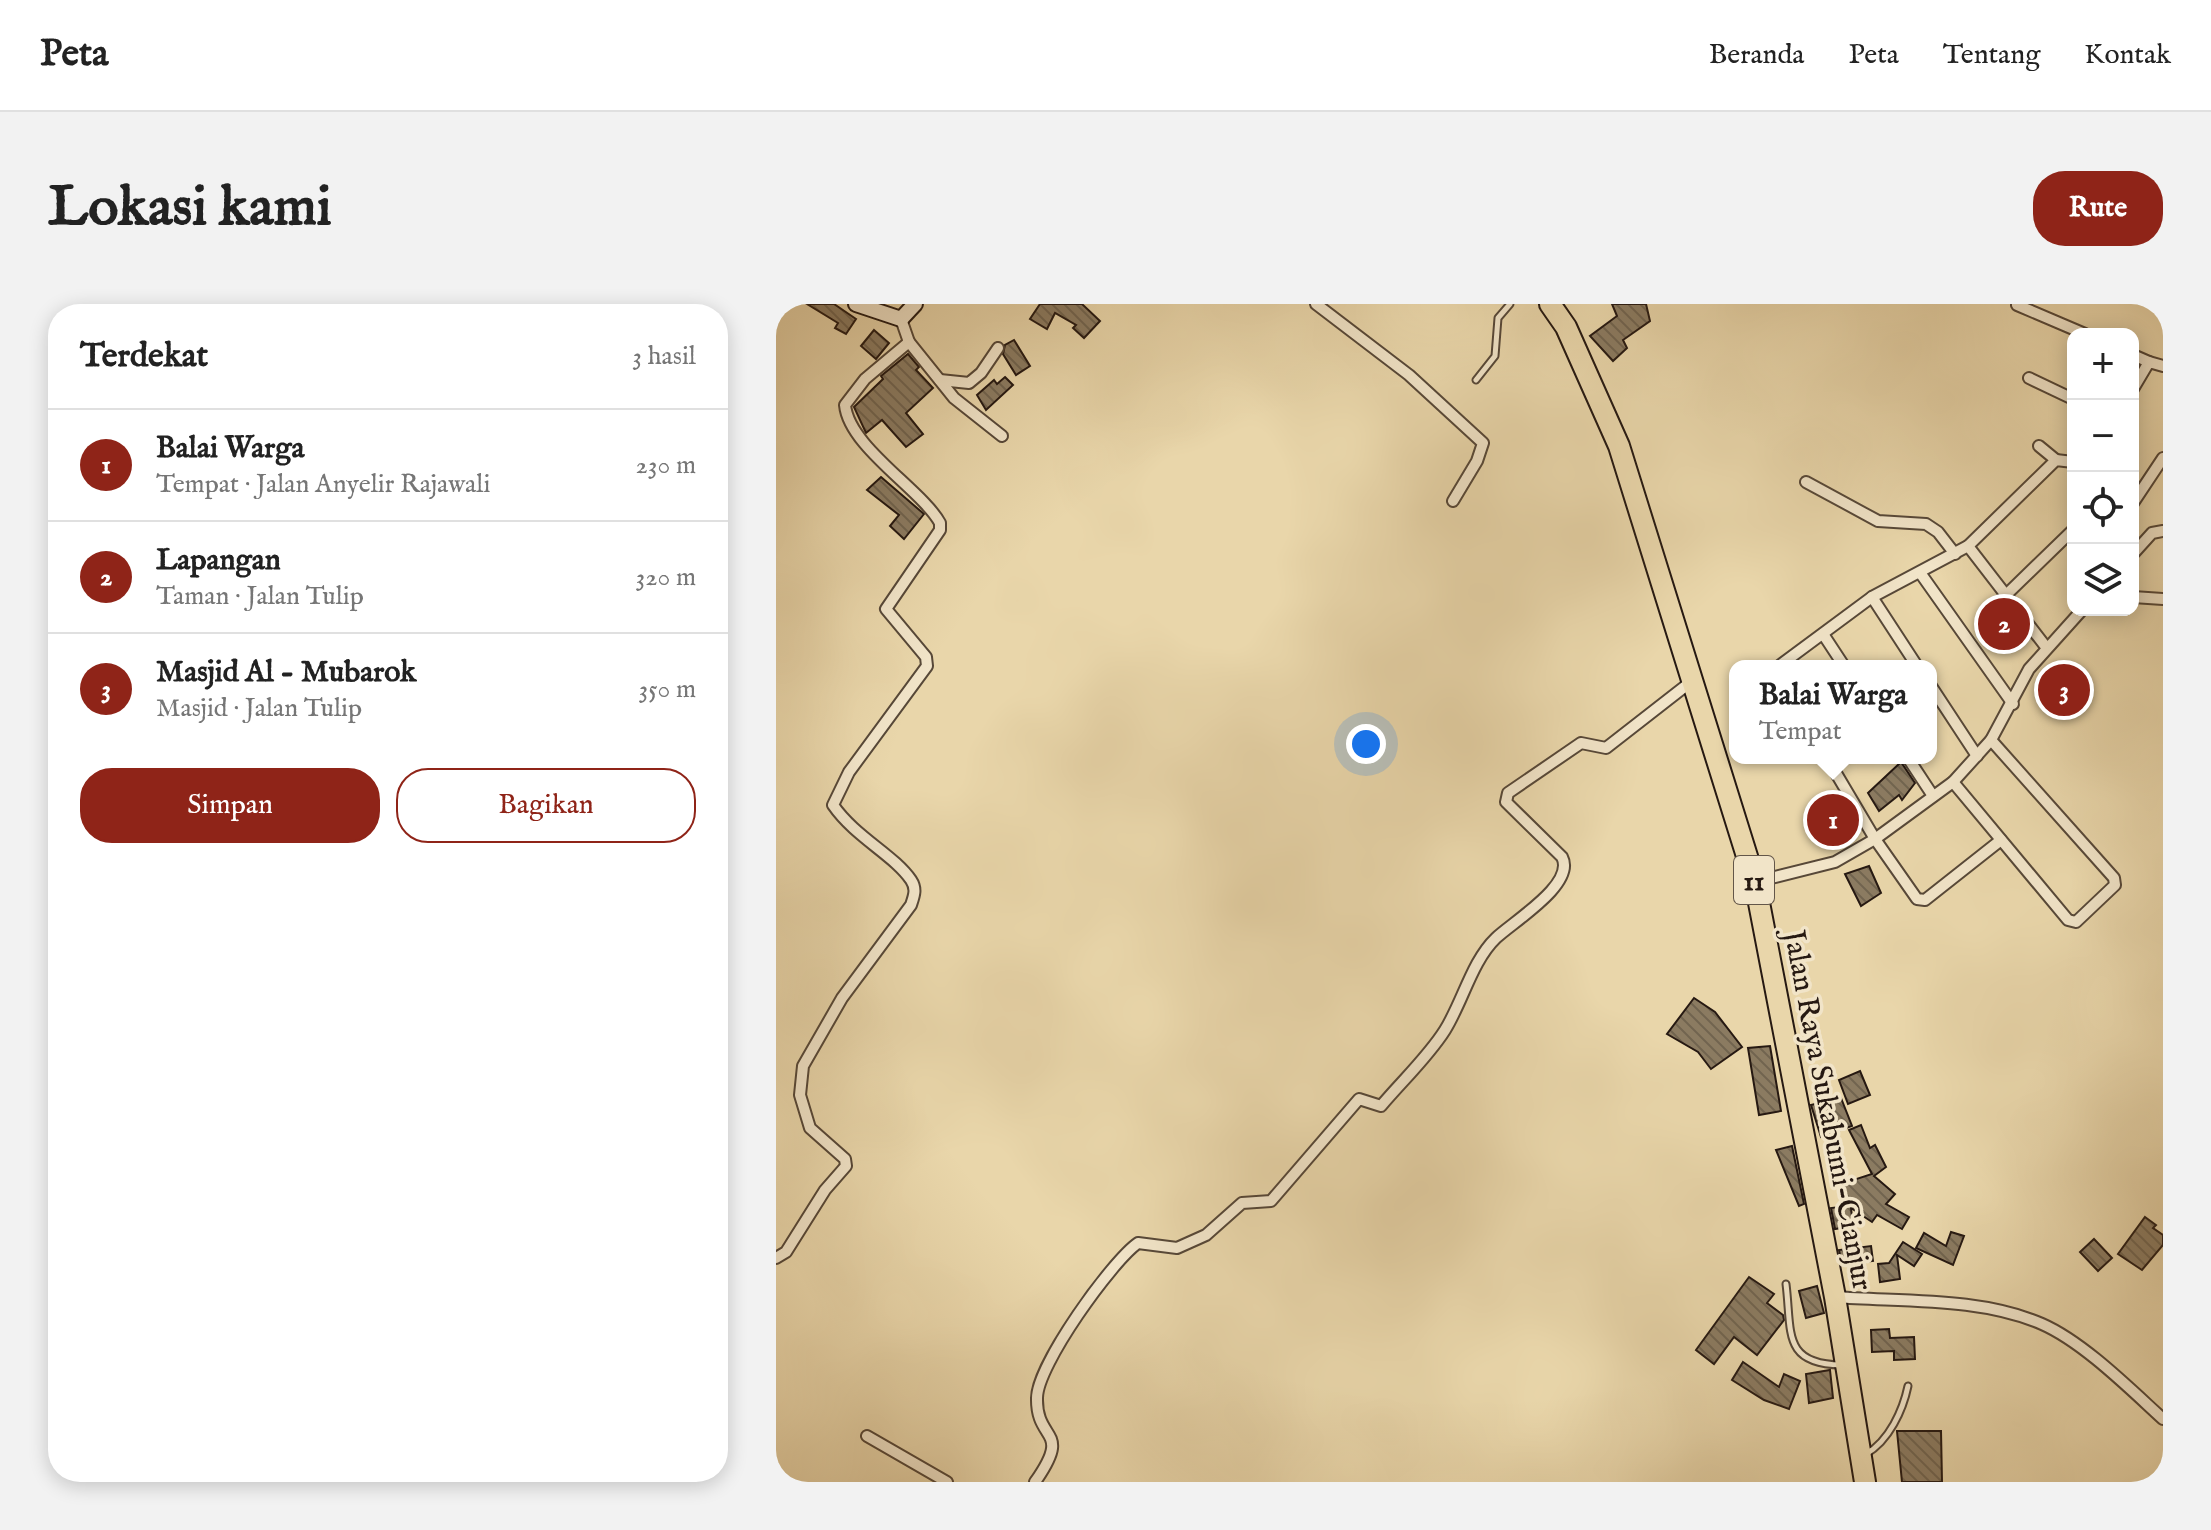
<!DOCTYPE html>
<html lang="id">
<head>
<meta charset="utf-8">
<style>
	body { margin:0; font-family:"IM FELL English",serif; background:#f2f2f2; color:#222 }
	.controls { position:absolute; right:24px; top:24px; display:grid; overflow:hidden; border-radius:16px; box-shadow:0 4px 20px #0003 }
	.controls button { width:72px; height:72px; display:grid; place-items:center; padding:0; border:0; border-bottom:2px solid #e0e0e0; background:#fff; color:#222; font:40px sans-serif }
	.you { position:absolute; left:590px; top:440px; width:28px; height:28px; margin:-20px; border:6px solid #fff; border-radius:50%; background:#1a73e8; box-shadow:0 0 0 12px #1a73e833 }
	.badge { display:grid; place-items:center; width:52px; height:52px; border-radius:50%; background:#8f2418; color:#fff; font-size:26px; font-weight:700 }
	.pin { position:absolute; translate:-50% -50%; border:4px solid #fff; box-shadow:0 2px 8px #0006 }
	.popup { position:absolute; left:953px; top:356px; width:208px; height:104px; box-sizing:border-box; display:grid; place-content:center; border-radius:16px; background:#fff; filter:drop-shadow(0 2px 6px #0005); font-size:26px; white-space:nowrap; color:#767676 }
	.popup b { font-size:30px; color:#222 }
	.popup::after { content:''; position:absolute; left:50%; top:100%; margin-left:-16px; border:16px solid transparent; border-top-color:#fff }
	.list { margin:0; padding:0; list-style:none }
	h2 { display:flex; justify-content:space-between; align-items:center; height:104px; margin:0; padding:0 32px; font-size:34px }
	h2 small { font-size:26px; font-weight:400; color:#767676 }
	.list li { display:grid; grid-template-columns:52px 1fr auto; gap:24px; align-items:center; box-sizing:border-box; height:112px; padding:0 32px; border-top:2px solid #e0e0e0 }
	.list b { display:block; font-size:30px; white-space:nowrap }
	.list p { margin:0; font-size:26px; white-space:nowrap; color:#767676 }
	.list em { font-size:26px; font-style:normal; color:#767676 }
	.actions { display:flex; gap:16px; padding:24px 32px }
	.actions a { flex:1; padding:18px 0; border:2px solid #8f2418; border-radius:32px; text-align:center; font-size:28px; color:#8f2418 }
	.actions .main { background:#8f2418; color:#fff }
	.icon { flex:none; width:44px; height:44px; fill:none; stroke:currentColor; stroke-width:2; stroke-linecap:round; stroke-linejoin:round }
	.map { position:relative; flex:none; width:1387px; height:1178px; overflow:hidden; border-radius:32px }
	header { display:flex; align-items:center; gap:48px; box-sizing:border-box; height:112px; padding:0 40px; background:#fff; border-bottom:2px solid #e0e0e0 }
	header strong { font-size:38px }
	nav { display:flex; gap:44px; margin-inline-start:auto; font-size:28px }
	.intro { display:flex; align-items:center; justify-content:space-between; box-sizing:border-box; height:192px; padding:0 48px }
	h1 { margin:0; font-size:56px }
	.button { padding:20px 36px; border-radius:32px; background:#8f2418; color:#fff; font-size:28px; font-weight:700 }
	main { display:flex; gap:48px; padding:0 48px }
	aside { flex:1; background:#fff; border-radius:32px; box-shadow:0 4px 20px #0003 }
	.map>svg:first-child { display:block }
</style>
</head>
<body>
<header>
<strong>Peta</strong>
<nav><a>Beranda</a><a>Peta</a><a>Tentang</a><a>Kontak</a></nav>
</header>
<div class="intro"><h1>Lokasi kami</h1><a class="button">Rute</a></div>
<main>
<aside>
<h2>Terdekat<small>3 hasil</small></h2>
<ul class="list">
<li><span class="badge">1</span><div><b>Balai Warga</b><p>Tempat · Jalan Anyelir Rajawali</p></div><em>230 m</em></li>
<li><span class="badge">2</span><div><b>Lapangan</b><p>Taman · Jalan Tulip</p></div><em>320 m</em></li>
<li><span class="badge">3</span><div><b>Masjid Al - Mubarok</b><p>Masjid · Jalan Tulip</p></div><em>350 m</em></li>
</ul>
<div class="actions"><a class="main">Simpan</a><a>Bagikan</a></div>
</aside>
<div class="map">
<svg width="1387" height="1178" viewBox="0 0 1387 1178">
	<defs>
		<pattern id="park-dots" width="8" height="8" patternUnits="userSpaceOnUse" patternTransform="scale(2)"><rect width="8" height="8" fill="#c8b690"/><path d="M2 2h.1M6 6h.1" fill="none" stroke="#ac9c7b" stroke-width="1.8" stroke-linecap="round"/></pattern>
		<pattern id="building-back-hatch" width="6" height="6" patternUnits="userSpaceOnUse" patternTransform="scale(2)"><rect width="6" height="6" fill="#8b7b61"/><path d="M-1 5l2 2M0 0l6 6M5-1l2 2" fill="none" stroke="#71644f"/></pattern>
	</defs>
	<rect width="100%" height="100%" fill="#e9d6aa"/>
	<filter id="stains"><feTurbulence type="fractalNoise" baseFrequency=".0025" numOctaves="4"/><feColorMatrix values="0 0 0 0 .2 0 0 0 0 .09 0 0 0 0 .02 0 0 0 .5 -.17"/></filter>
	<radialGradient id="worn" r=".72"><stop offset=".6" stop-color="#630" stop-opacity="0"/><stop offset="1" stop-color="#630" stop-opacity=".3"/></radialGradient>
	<polygon fill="url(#park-dots)" stroke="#776851" stroke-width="2" points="1222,293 1250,335 1233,346 1206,306"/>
	<g fill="url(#building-back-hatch)" stroke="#261912" stroke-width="2">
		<polygon points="31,0 58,0 80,15 70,30 59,24 62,19"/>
		<polygon points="264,0 306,0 324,17 308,34 297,24 300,21 279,9 271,25 254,15"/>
		<polygon points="836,0 870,0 874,17 847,36 851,44 837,57 814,32 841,12"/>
		<polygon points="98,26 113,39 100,55 85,42"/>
		<polygon points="238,36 254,62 240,71 227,50 229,41"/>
		<polygon points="132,50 143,63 140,66 157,84 130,109 147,130 130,143 106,116 90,129 78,103 107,75 105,72"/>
		<polygon points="229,73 237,81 210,106 201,91 218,76 221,80"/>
		<polygon points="105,173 148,210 128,235 114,222 123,211 91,186"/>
		<polygon points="1293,362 1312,388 1283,410 1264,385"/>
		<polygon points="1125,458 1139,479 1126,496 1123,491 1103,507 1092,489"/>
		<polygon points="1064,501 1072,521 1050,531 1041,512"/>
		<polygon points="1093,562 1105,589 1085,602 1069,570"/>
		<polygon points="918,694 939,708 966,743 935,765 922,748 891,730"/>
		<polygon points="994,742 1005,807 983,811 972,744"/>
		<polygon points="1084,767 1094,791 1072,800 1063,776"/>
		<polygon points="1065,794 1076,822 1045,833 1035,801"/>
		<polygon points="1085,821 1094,844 1099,841 1110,863 1098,872 1119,890 1110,900 1133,913 1126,925 1101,911 1096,918 1075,904 1077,922 1059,925 1055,904 1072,902 1062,881 1096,870 1073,826"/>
		<polygon points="1016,842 1028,900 1023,902 1000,846"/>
		<polygon points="1369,913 1380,921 1377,924 1387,931 1387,941 1366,966 1342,950"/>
		<polygon points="1175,928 1188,932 1177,961 1140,944 1148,929 1170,942"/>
		<polygon points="1318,935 1336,954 1322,967 1304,948"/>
		<polygon points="1127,938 1146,950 1138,962 1121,951 1124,975 1104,978 1102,960 1113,959"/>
		<polygon points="1095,942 1097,957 1066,961 1063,946"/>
		<polygon points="973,973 998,990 991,999 1007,1011 1008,1016 981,1051 958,1033 938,1060 920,1046"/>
		<polygon points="1041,982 1048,1009 1030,1014 1023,987"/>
		<polygon points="1113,1025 1114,1034 1138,1033 1139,1055 1118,1056 1118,1047 1096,1048 1095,1026"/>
		<polygon points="967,1058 1003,1083 1008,1070 1024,1077 1013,1105 988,1096 956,1076"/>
		<polygon points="1054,1066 1057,1094 1033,1099 1030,1070"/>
		<polygon points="1121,1127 1165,1127 1166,1178 1126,1178"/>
	</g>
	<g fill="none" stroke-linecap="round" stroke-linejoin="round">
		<defs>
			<g id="lane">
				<polyline points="700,76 719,52 722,14 734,0"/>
				<path d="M1010,980C1016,1028 1006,1060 1065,1061"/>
				<path d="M1090,1150C1113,1137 1127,1106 1132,1082"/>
			</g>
			<g id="street">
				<polyline points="540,0 633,71 707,139 701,157 677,197"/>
				<polyline points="1241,1 1309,30"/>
				<polyline points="133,38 178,94 226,132"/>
				<polyline points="1357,51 1373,58"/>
				<polyline points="1253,74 1297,95"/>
				<polyline points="164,76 193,79 205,69 222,44"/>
				<polyline points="1357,85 1373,58 1387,62"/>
				<polyline points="1263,142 1280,156"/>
				<polyline points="1030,178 1102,217 1150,220 1162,228 1179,250"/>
				<polyline points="1357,199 1387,154"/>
				<polyline points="1192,242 1270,343"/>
				<polyline points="1357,250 1376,229 1387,227"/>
				<polyline points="1145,270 1237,400"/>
				<polyline points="1231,290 1297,226"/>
				<polyline points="1096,293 1141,362"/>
				<polyline points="1357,293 1387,295"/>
				<polyline points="1047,330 1068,362"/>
				<polyline points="1003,362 1096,293 1192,242 1280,156 1297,158"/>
				<polyline points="1155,382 1201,452"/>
				<polyline points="1051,454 1099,535 1141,595 1149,596 1225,536"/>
				<polyline points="1132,454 1157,492"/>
				<polyline points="1177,478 1292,616 1300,618 1339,581 1338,574 1215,436"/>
				<polyline points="979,578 1059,558 1099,535 1177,478 1215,436 1253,365 1306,306"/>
				<path d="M0,954L10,948L49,886L70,862L69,855L34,824L24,791L27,762L66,694L135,601C138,592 141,585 135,576C118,551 79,533 57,501L73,468L151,362L150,353L110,305L164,226V219C146,186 73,143 69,101L89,75L133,38L125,15"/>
				<path d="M1059,993C1126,998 1204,993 1266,1020C1307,1038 1353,1084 1387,1115"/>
				<polyline points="91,1132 171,1178"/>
				<path d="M259,1178C297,1124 260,1139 261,1094C261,1061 336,957 362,939L401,944L430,931L466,899L495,897L583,795L605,802C626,777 652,753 669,726C687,697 696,657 720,634C738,617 800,580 786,553L730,498L732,489L805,439L830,444L916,377"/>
			</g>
			<polyline id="secondary" points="80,0 125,15 139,0"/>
			<polyline id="highway" points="774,0 790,23 843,142 979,578 1059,993 1089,1178"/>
		</defs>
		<use href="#lane" stroke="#574838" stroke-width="9"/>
		<use href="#street" stroke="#574838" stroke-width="14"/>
		<use href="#secondary" stroke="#261912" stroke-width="18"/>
		<use href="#highway" stroke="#261912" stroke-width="24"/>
		<use href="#lane" stroke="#f1e4c8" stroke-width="5"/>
		<use href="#street" stroke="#f1e4c8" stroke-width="10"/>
		<use href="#secondary" stroke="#f1e4c8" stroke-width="14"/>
		<use href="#highway" stroke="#e9d6aa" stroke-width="20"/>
	</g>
	<g text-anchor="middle" stroke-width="7" stroke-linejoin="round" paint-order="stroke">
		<rect fill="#f1e4c8" stroke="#635649" stroke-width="2" x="958" y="552" width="40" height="48" rx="6"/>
		<g font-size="28" font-weight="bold" fill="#261912">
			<text x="978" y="586">11</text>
		</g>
		<g font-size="30" fill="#261912" stroke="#f1e4c8">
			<text transform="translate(1053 806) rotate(79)" y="10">Jalan Raya Sukabumi-Cianjur</text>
		</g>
	</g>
	<rect width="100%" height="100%" filter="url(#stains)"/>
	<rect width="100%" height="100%" fill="url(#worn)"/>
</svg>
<div class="controls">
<button>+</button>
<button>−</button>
<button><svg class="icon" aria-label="locate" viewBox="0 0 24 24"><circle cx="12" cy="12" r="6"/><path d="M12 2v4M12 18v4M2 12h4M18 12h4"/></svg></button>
<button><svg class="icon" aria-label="layers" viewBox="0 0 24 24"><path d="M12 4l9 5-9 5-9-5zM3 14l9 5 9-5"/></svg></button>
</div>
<div class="you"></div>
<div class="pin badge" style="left:1057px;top:516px">1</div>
<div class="popup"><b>Balai Warga</b>Tempat</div>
<div class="pin badge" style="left:1228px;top:320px">2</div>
<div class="pin badge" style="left:1288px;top:386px">3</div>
</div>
</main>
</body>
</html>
